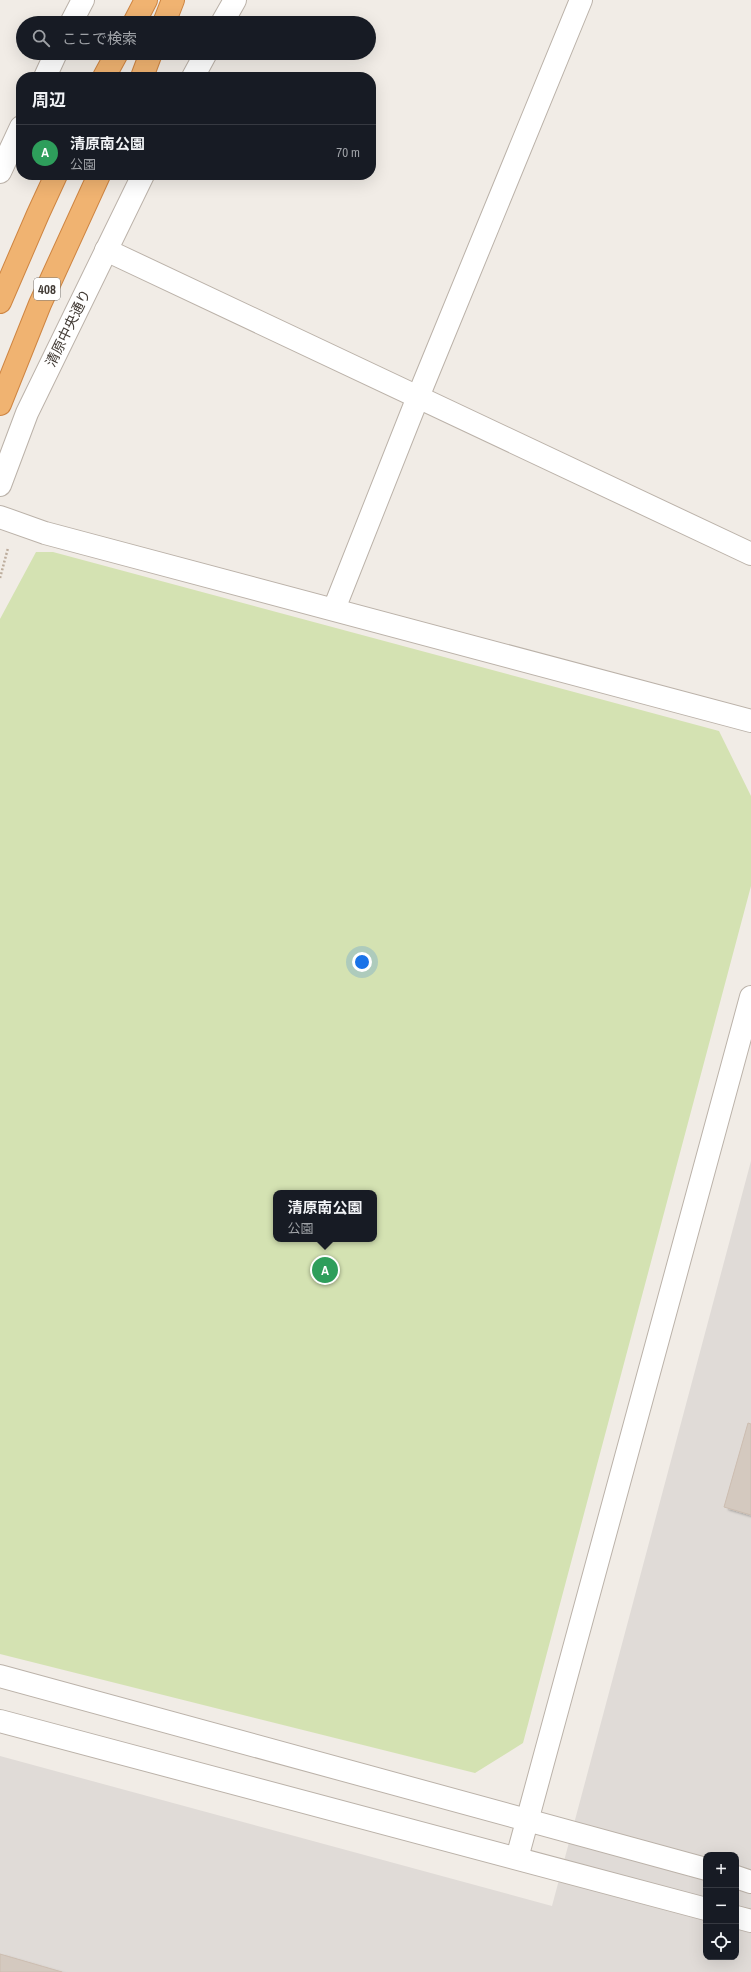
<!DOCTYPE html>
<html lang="ja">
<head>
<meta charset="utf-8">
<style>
	body { margin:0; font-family:"Archivo Narrow","Noto Sans JP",sans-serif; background:#20242c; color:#f1f3f6 }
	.controls { position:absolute; right:12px; bottom:12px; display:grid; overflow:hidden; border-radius:8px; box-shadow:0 4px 16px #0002 }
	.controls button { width:36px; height:36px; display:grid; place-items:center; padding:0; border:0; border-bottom:1px solid #363941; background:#171b24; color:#f1f3f6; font:20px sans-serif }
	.you { position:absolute; left:362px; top:962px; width:14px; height:14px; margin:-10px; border:3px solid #fff; border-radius:50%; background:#1a73e8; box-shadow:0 0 0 6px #1a73e833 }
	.badge { display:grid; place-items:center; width:26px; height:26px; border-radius:50%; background:#e62828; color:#fff; font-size:13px; font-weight:700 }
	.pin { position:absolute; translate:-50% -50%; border:2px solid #fff; box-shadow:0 1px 4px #0006 }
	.popup { position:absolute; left:273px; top:1190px; width:104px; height:52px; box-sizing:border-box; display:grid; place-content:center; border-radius:8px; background:#171b24; filter:drop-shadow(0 1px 3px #0005); font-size:13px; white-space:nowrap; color:#9ea1a6 }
	.popup b { font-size:15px; color:#f1f3f6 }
	.popup::after { content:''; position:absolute; left:50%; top:100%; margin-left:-8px; border:8px solid transparent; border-top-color:#171b24 }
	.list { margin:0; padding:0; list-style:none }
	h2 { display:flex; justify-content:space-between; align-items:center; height:52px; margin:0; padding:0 16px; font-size:17px }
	h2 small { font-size:13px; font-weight:400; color:#9ea1a6 }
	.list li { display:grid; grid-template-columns:26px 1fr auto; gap:12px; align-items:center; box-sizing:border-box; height:56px; padding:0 16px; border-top:1px solid #363941 }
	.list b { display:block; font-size:15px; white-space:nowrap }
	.list p { margin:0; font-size:13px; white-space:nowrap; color:#9ea1a6 }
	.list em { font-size:13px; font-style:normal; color:#9ea1a6 }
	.icon { flex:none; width:22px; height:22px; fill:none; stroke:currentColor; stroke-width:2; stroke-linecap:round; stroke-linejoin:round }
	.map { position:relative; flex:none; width:751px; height:1972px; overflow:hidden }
	.search { position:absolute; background:#171b24; box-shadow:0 4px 16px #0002; left:16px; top:16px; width:360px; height:44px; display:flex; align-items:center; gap:10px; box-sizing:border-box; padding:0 14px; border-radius:22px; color:#9ea1a6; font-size:15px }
	.panel { position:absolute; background:#171b24; box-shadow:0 4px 16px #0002; left:16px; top:72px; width:360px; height:108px; border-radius:16px }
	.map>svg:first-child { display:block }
</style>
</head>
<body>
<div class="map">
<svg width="751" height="1972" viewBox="0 0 751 1972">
	<defs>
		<filter id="shadow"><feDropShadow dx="4.5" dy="2.5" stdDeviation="1" flood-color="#0004"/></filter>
	</defs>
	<rect width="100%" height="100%" fill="#f1ece6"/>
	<path fill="#e0dbd7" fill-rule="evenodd" d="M751,1161V1972H0V1756L552,1906ZM706,1855H736V1957H706Z"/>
	<path fill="#d4e2b2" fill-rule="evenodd" d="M36,552H53L719,731L751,796V886L523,1743L475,1773L0,1654V619ZM276,1193H374V1239H276Z"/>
	<g fill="#d4c9bf" stroke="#ccbdb0" filter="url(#shadow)">
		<polygon points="748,1423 751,1424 751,1515 724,1507"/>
		<polygon points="0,1954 62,1972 0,1972"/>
	</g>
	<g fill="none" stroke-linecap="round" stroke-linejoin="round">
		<defs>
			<g id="minor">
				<polyline points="71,23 83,0"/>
				<polyline points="222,23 235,0"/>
				<polyline points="45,77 56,53"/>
				<polyline points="193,77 206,53"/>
				<polyline points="0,172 21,127"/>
				<polyline points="106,250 751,554"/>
				<polyline points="0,485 27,413 143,175"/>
				<polyline points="0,517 45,533 751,721"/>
				<polyline points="334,609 418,397 581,0"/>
				<polyline points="0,1676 706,1869"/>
				<polyline points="0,1721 706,1909"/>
				<polyline points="517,1858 751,997"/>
				<polyline points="736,1877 751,1882"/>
				<polyline points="736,1917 751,1921"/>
			</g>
			<g id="highway">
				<polyline points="134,23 146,0"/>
				<polyline points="164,23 173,0"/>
				<polyline points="104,77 117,53"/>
				<polyline points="142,77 151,53"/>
				<polyline points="0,302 38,214 56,175"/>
				<polyline points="0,404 40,304 99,175"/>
			</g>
		</defs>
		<use href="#minor" stroke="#bbb2a9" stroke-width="24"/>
		<use href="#highway" stroke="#ce8542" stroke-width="24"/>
		<polyline stroke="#bcac9c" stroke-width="2.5" stroke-dasharray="2 2" stroke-linecap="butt" points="0,578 8,548"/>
		<use href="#minor" stroke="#fff" stroke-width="22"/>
		<use href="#highway" stroke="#f0b371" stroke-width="22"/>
	</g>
	<g text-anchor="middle" stroke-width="3" stroke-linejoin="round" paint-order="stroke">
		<rect fill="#fff" stroke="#7b7672" stroke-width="1" x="34" y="278" width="26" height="22" rx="3"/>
		<g font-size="13" font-weight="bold" fill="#433c36">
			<text x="47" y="294">408</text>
		</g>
		<g font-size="14" fill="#433c36" stroke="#fff">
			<text transform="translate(68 328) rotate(-64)" y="5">清原中央通り</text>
		</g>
	</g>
</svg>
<div class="controls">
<button>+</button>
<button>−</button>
<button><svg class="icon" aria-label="locate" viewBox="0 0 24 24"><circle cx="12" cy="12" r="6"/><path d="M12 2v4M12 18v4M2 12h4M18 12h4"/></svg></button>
</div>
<div class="you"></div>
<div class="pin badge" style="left:325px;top:1270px;background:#2e9e5b">A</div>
<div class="popup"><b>清原南公園</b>公園</div>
<div class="search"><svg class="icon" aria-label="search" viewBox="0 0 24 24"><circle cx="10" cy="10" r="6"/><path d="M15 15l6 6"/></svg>ここで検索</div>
<section class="panel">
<h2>周辺<small></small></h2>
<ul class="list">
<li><span class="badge" style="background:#2e9e5b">A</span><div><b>清原南公園</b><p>公園</p></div><em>70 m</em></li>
</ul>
</section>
</div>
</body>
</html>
